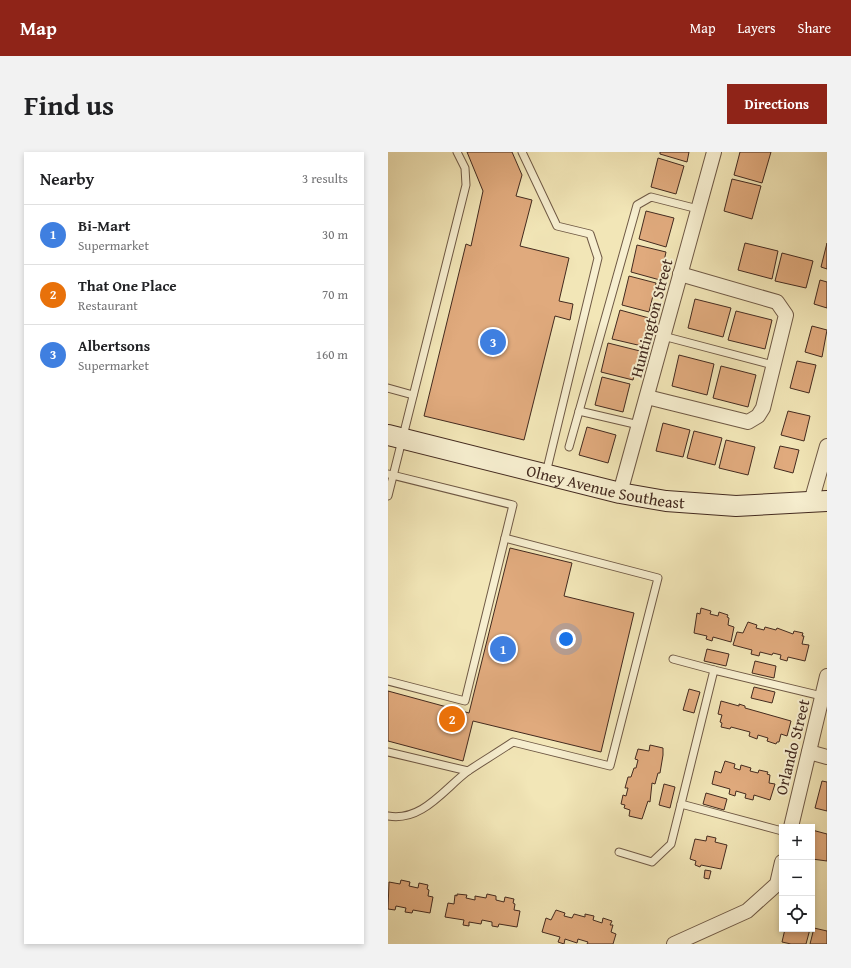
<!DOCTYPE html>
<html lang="en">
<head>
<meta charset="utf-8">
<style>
	body { margin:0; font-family:"Gentium Book Plus",serif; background:#f2f2f2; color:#202124 }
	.controls { position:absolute; right:12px; bottom:12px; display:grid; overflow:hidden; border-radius:0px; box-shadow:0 2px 6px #0003 }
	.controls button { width:36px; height:36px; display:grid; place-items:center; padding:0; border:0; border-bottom:1px solid #e0e0e0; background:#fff; color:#202124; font:20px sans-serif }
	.you { position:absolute; left:178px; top:487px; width:14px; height:14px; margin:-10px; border:3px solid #fff; border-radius:50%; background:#1a73e8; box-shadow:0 0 0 6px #1a73e833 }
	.badge { display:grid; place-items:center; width:26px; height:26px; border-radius:50%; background:#8f2418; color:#fff; font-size:13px; font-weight:700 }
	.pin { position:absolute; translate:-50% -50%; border:2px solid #fff; box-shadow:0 1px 4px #0006 }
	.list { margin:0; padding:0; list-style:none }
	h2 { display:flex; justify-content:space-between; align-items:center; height:52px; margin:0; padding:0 16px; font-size:17px }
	h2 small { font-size:13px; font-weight:400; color:#757577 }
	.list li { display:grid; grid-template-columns:26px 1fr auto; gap:12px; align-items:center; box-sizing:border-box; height:60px; padding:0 16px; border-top:1px solid #e0e0e0 }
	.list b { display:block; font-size:15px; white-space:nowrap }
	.list p { margin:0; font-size:13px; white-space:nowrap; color:#757577 }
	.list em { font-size:13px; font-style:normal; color:#757577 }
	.icon { flex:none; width:22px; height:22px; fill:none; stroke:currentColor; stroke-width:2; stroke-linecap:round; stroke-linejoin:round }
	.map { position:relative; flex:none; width:439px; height:792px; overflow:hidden; border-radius:0px }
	header { display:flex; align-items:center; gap:24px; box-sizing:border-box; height:56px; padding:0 20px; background:#8f2418; color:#fff }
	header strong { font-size:19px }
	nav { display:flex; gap:22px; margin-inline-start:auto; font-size:14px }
	.intro { display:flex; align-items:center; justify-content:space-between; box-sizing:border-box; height:96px; padding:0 24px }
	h1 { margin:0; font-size:28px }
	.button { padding:10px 18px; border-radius:0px; background:#8f2418; color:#fff; font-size:14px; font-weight:700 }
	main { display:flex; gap:24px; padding:0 24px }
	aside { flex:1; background:#fff; border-radius:0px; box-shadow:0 2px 6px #0003 }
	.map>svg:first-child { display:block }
</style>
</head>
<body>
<header>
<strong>Map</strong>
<nav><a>Map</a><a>Layers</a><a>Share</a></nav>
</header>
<div class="intro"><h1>Find us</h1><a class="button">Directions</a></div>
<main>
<aside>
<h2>Nearby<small>3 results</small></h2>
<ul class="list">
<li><span class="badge" style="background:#3f7fe0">1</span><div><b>Bi-Mart</b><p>Supermarket</p></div><em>30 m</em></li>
<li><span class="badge" style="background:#e8710a">2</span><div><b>That One Place</b><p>Restaurant</p></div><em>70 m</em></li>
<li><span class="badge" style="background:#3f7fe0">3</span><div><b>Albertsons</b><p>Supermarket</p></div><em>160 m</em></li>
</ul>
</aside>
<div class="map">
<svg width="439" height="792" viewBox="0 0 439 792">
	<rect width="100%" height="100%" fill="#f2e6b7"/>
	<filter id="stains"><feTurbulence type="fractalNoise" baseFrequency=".005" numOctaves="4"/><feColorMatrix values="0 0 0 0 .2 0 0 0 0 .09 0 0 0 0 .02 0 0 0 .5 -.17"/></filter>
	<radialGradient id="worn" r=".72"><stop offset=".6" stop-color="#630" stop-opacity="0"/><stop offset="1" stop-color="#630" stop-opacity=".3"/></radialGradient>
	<g fill="#e0aa7d" stroke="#432a1f">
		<polygon points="79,0 124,0 134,23 128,44 144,48 132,94 181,106 171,149 185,152 182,168 167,164 136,288 36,264 78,92 83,94 95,39"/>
		<polygon points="272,0 301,0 299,10 272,2"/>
		<polygon points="352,0 383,0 374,31 346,23"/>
		<polygon points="270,6 296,14 288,42 263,35"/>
		<polygon points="344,27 373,34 364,67 336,59"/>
		<polygon points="258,59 286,66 278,95 251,87"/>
		<polygon points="357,91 390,99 384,127 350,118"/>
		<polygon points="439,91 439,117 433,115"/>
		<polygon points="249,93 278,100 272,128 243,120"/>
		<polygon points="394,101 425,109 418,136 387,129"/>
		<polygon points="241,124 268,131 261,160 234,153"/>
		<polygon points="432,128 439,130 439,156 426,152"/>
		<polygon points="307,147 343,156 335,185 300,176"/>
		<polygon points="232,158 261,166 254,194 224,187"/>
		<polygon points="348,159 384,168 377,197 340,188"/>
		<polygon points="424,174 439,178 434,205 417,200"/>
		<polygon points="220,191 252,199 245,228 213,220"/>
		<polygon points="291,203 326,212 319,243 284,234"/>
		<polygon points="409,209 428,213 421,241 402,236"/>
		<polygon points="333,214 368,223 360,255 325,246"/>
		<polygon points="214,225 242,232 235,260 207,253"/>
		<polygon points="400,259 422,264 416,289 393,283"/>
		<polygon points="275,271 302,278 295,305 268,299"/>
		<polygon points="199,275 228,283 220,311 191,303"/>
		<polygon points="306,279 334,286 327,313 299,306"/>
		<polygon points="338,288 367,295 360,323 331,316"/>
		<polygon points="392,294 411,298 405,321 386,316"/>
		<polygon points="122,396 184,411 176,444 246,461 213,600 85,569 75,609 0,589 0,539 81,561"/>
		<polygon points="313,456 323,459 322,462 330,464 331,460 340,463 339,465 341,466 340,473 346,475 343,490 325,485 324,489 318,487 319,484 306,481 309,461 312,462"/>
		<polygon points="360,470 369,473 368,476 376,478 377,475 388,478 389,476 405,482 406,479 415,481 414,484 416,484 414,492 421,493 417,509 400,505 399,509 392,507 393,503 385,501 384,503 372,500 371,504 363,502 364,498 345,493 349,480 355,481"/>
		<polygon points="319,497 341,502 338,514 316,509"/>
		<polygon points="367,509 388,514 386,526 364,521"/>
		<polygon points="366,535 387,540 384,551 363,546"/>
		<polygon points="301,537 312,540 306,561 295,558"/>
		<polygon points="333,549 351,554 351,552 357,554 357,556 403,569 399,584 393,582 391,590 389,590 388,592 379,589 380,586 370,583 369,587 361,584 362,580 343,575 342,577 333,575 334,571 332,570 334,563 330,562"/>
		<polygon points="262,593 275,596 275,603 272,621 270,621 267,632 264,631 262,650 260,649 254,667 241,664 242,658 236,656 237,653 233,652 235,643 238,644 240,636 237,636 240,625 243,625 246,616 248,616 250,608 247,607 250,597 261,599"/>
		<polygon points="337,609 347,612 346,616 352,618 353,613 363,616 362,619 370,621 371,618 380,620 379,622 382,623 381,631 387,632 382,648 366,643 365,648 357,646 358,642 348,639 347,644 341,642 342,637 324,632 327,619 333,621"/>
		<polygon points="434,629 439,630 439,659 427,656"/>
		<polygon points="276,632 287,635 282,656 271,653"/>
		<polygon points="318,641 339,647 336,658 315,652"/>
		<polygon points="424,678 439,682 439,709 424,707"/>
		<polygon points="319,684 328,686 327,690 339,693 333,717 313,713 312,715 307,713 308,709 302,707 307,687 318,689"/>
		<polygon points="317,718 323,719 321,727 316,726"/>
		<polygon points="13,728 22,730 21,734 30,736 31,731 40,733 39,737 41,738 40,744 45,745 42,761 25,758 24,761 17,760 18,756 8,754 7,758 0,757 1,730 12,732"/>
		<polygon points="69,742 79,743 78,746 87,748 87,744 98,746 99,742 108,744 108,748 116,750 117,745 126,747 125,751 127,752 126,758 132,759 129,775 111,772 110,775 104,774 104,770 94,768 93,772 81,770 81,774 75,773 76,768 57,765 60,751 66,752 67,743 69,744"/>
		<polygon points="168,758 177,761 176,764 184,766 186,762 197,765 197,762 206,764 205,768 214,771 215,766 224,769 222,773 225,773 223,780 228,782 225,792 199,792 200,790 190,787 189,791 177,787 176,792 170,790 172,785 154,780 158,766 163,768"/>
		<polygon points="426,776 439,779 439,792 422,792"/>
		<polygon points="397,777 422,777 418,792 403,792 394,790"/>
	</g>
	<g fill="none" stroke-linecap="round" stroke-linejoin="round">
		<defs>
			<g id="lane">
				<polyline points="134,0 169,74 202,82 210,106 158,321"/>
				<polyline points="275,184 385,213"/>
				<polyline points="0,236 25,243"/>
				<polyline points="191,259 251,273"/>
				<polyline points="181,295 249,53 263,45 310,57"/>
				<polyline points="0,322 125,353 77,549 0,529"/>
				<polyline points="0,344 78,33 77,16 69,0"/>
				<polyline points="285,507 326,518"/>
				<polyline points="0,600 80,619"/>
				<path d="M0,664C34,670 56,637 80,619C95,609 110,600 125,590L222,614L270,426L117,386"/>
				<polyline points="394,679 293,652 326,518 434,544"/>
				<polyline points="231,700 264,710 283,692 293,652"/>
			</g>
			<g id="street">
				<polyline points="259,245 360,270 370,264 375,256 398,163 389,150 292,122"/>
				<polyline points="232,341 326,0"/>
				<polyline points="423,350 439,294"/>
				<polyline points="421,600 439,605"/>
				<polyline points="403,675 439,524"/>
				<polyline points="286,792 359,759 389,732 394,710"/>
			</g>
			<g id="secondary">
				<path id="s1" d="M0,283L232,341L278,349L348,354L439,349"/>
			</g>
		</defs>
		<use href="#lane" stroke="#6f5945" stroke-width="9"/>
		<use href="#street" stroke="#6f5945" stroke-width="16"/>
		<use href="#secondary" stroke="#432a1f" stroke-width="22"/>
		<use href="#lane" stroke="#f7efd0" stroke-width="7"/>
		<use href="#street" stroke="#f7efd0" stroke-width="14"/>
		<use href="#secondary" stroke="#f7efd0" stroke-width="20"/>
	</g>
	<g text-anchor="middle" stroke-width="4" stroke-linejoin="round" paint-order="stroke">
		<g font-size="16" fill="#432a1f" stroke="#f7efd0">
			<text transform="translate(263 166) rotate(-75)" y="6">Huntington Street</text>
			<text dy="6" stroke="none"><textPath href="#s1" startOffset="224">Olney Avenue Southeast</textPath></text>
			<text transform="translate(404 595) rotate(-76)" y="6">Orlando Street</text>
		</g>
	</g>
	<rect width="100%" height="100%" filter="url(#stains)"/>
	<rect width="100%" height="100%" fill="url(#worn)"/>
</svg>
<div class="controls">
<button>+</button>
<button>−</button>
<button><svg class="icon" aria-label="locate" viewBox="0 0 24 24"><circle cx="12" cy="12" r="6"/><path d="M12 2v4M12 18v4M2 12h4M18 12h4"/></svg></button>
</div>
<div class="you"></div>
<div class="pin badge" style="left:115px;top:497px;background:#3f7fe0">1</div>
<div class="pin badge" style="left:64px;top:567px;background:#e8710a">2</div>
<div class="pin badge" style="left:105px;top:190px;background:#3f7fe0">3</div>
</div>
</main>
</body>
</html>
